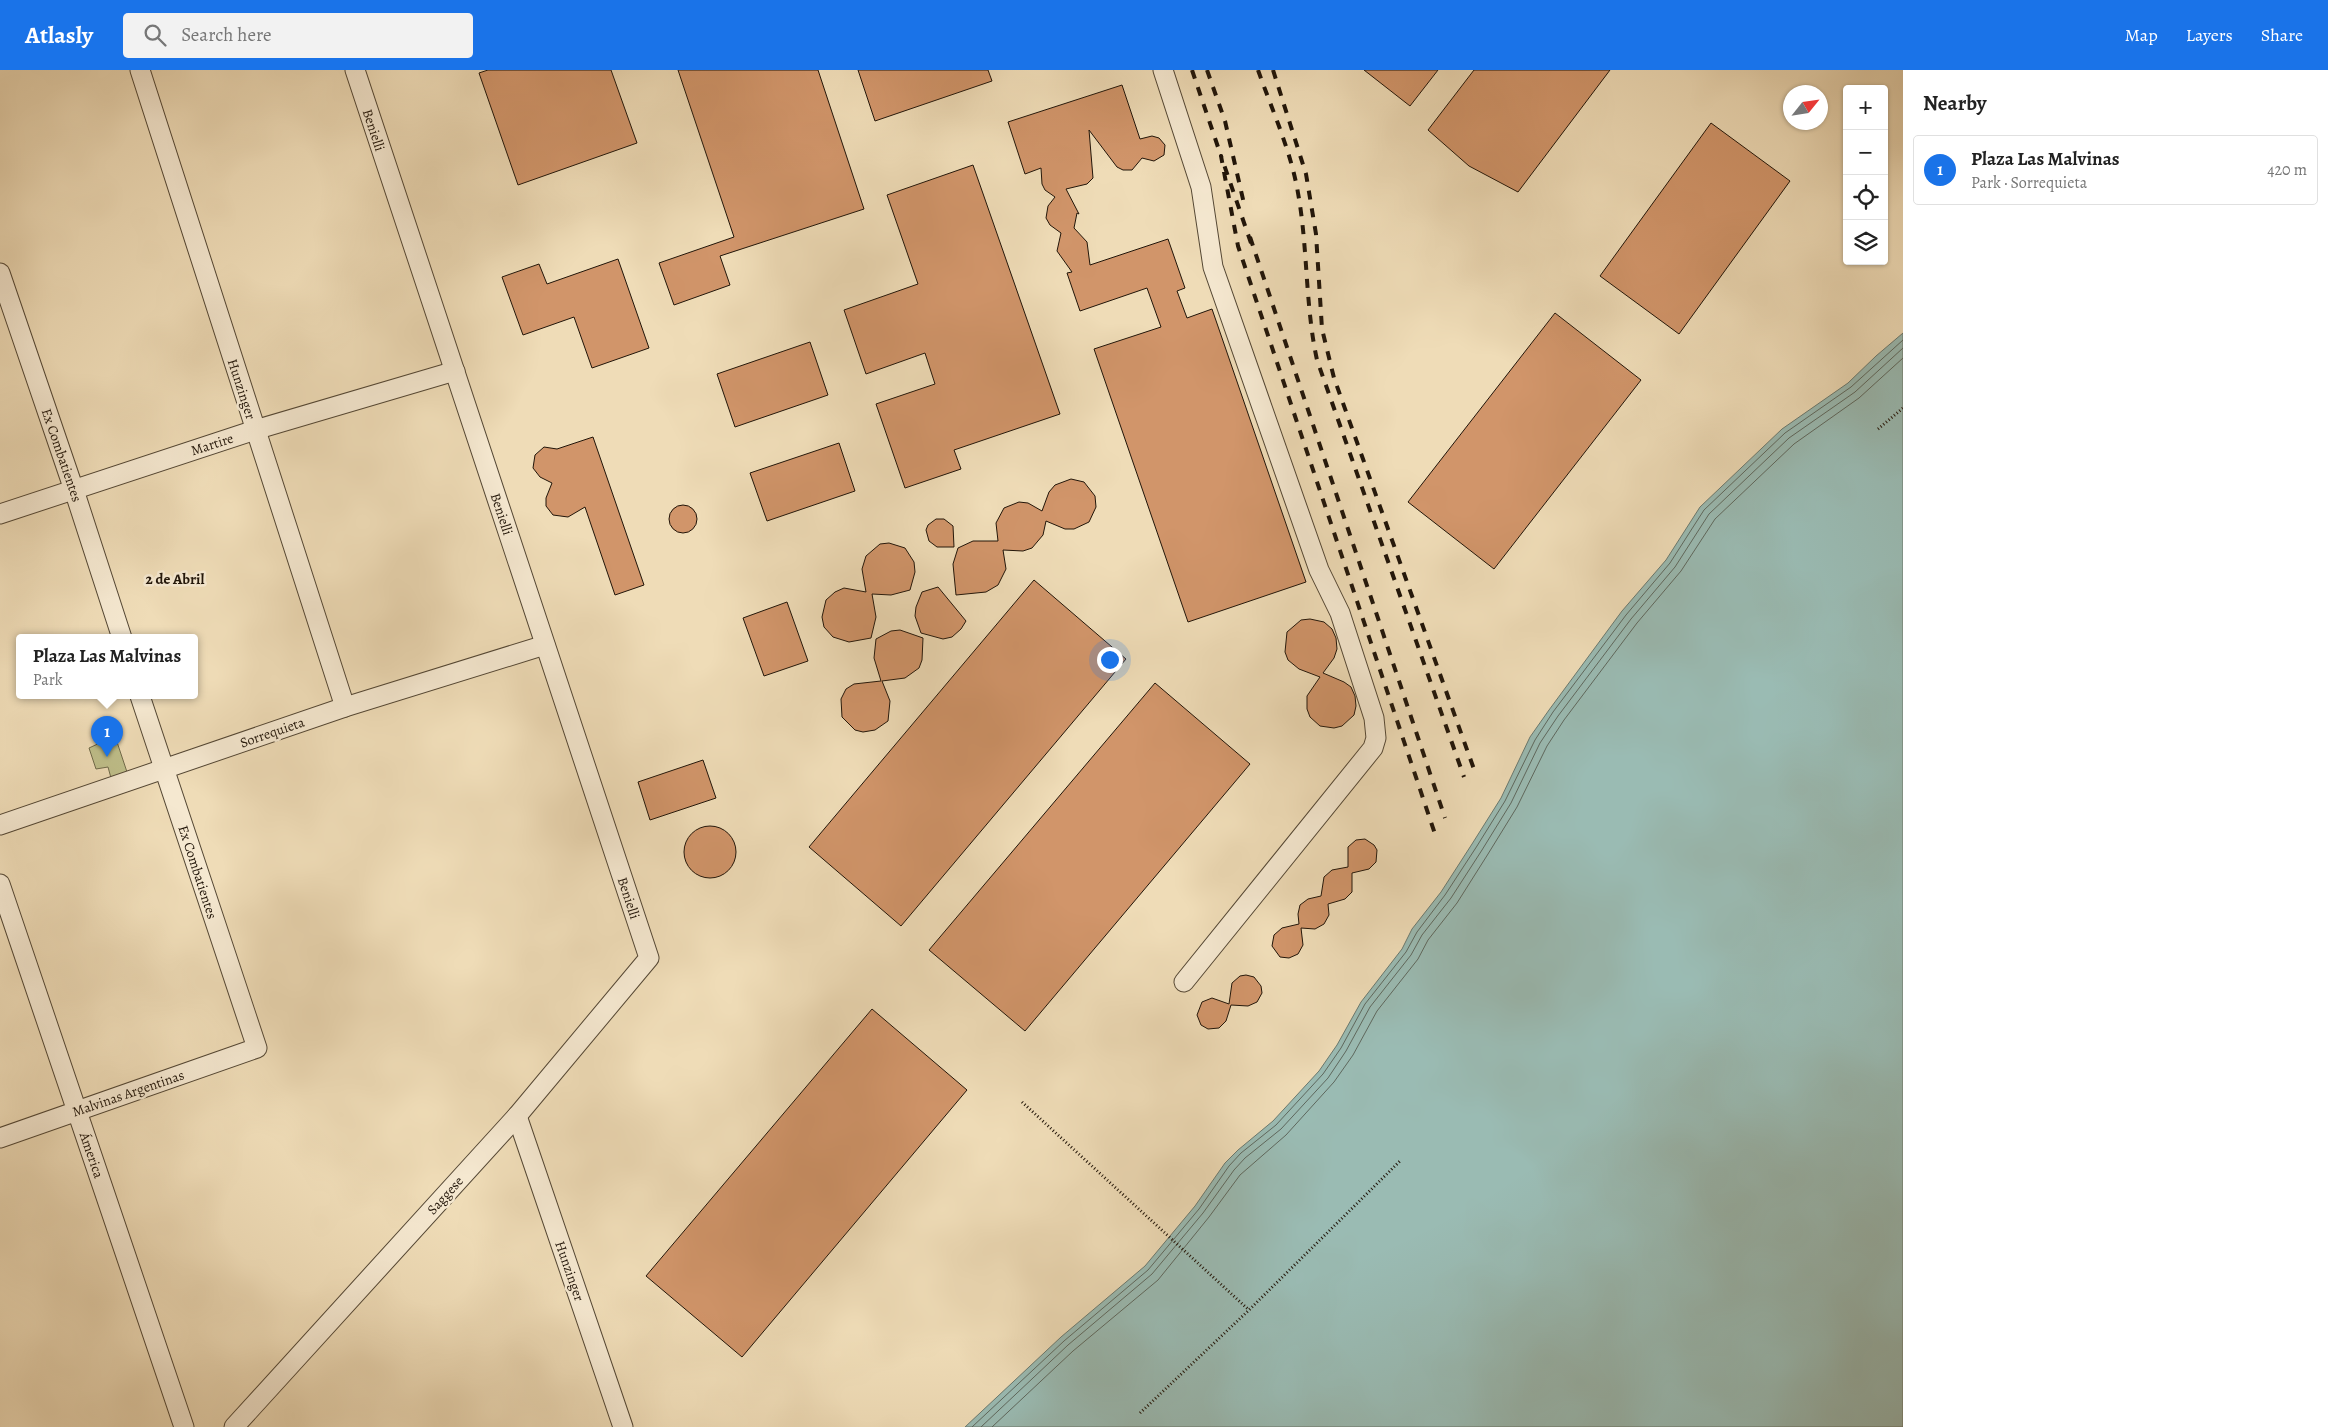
<!DOCTYPE html>
<html lang="en">
<head>
<meta charset="utf-8">
<style>
	body { margin:0; font-family:Alegreya,serif; background:#f2f2f2; color:#222 }
	.controls { position:absolute; right:15px; top:15px; display:grid; overflow:hidden; border-radius:5px; box-shadow:0 1px 4px #0004 }
	.controls button { width:45px; height:45px; display:grid; place-items:center; padding:0; border:0; border-bottom:1px solid #e0e0e0; background:#fff; color:#222; font:25px sans-serif }
	.compass { position:absolute; left:1783px; top:15px; width:45px; height:45px; border-radius:50%; background:#fff; box-shadow:0 1px 4px #0004; rotate:60deg }
	.you { position:absolute; left:1109px; top:589px; width:18px; height:18px; margin:-12px; border:4px solid #fff; border-radius:50%; background:#1a73e8; box-shadow:0 0 0 8px #1a73e833 }
	.badge { display:grid; place-items:center; width:32px; height:32px; border-radius:50%; background:#1a73e8; color:#fff; font-size:16px; font-weight:700 }
	.pin { position:absolute; translate:-50% -41px; filter:drop-shadow(0 1px 2px #0008) }
	.pin::after { content:''; position:absolute; top:26px; width:18px; height:15px; background:inherit; clip-path:polygon(0 0,100% 0,50% 100%) }
	.popup { position:absolute; left:16px; top:564px; width:182px; height:65px; box-sizing:border-box; display:grid; place-content:center; border-radius:5px; background:#fff; filter:drop-shadow(0 1px 4px #0005); font-size:16px; white-space:nowrap; color:#767676 }
	.popup b { font-size:19px; color:#222 }
	.popup::after { content:''; position:absolute; left:50%; top:100%; margin-left:-10px; border:10px solid transparent; border-top-color:#fff }
	.list { margin:0; padding:0; list-style:none }
	h2 { display:flex; justify-content:space-between; align-items:center; height:65px; margin:0; padding:0 20px; font-size:21px }
	h2 small { font-size:16px; font-weight:400; color:#767676 }
	.list li { display:grid; grid-template-columns:32px 1fr auto; gap:15px; align-items:center; box-sizing:border-box; height:70px; margin:0 10px 10px; padding:0 10px; border:1px solid #e0e0e0; border-radius:5px }
	.list b { display:block; font-size:19px; white-space:nowrap }
	.list p { margin:0; font-size:16px; white-space:nowrap; color:#767676 }
	.list em { font-size:16px; font-style:normal; color:#767676 }
	.icon { flex:none; width:28px; height:28px; fill:none; stroke:currentColor; stroke-width:2; stroke-linecap:round; stroke-linejoin:round }
	.map { position:relative; flex:none; width:1903px; height:1357px; overflow:hidden }
	header { display:flex; align-items:center; gap:30px; box-sizing:border-box; height:70px; padding:0 25px; background:#1a73e8; color:#fff }
	header strong { font-size:24px }
	nav { display:flex; gap:28px; margin-inline-start:auto; font-size:18px }
	.search { width:350px; height:45px; background:#f2f2f2; display:flex; align-items:center; gap:12px; box-sizing:border-box; padding:0 18px; border-radius:5px; color:#767676; font-size:19px }
	main { display:flex }
	aside { flex:1; background:#fff }
	.map>svg:first-child { display:block }
</style>
</head>
<body>
<header>
<strong>Atlasly</strong>
<div class="search"><svg class="icon" aria-label="search" viewBox="0 0 24 24"><circle cx="10" cy="10" r="6"/><path d="M15 15l6 6"/></svg>Search here</div>
<nav><a>Map</a><a>Layers</a><a>Share</a></nav>
</header>
<main>
<div class="map">
<svg width="1903" height="1357" viewBox="0 0 1903 1357">
	<rect width="100%" height="100%" fill="#efdcb7"/>
	<filter id="stains"><feTurbulence type="fractalNoise" baseFrequency=".004" numOctaves="4"/><feColorMatrix values="0 0 0 0 .2 0 0 0 0 .09 0 0 0 0 .02 0 0 0 .5 -.17"/></filter>
	<radialGradient id="worn" r=".72"><stop offset=".6" stop-color="#630" stop-opacity="0"/><stop offset="1" stop-color="#630" stop-opacity=".3"/></radialGradient>
	<polygon fill="#bfbf8a" stroke="#706a4a" points="115,666 127,702 111,708 108,697 96,699 89,678"/>
	<polygon fill="#9abbb3" stroke="#6a796f" points="1903,263 1903,1357 965,1357 1061,1267 1145,1196 1195,1136 1225,1093 1238,1080 1273,1051 1319,1001 1337,975 1361,932 1402,879 1412,859 1441,822 1472,774 1501,728 1530,667 1549,640 1622,541 1666,490 1700,437 1782,359 1848,313 1876,286"/>
	<g fill="none" stroke-linecap="round" stroke-linejoin="round">
		<g stroke="#5e685e" stroke-width="1">
			<polyline points="972,1357 1064,1271 1148,1200 1199,1139 1229,1096 1241,1083 1276,1055 1323,1004 1341,978 1365,934 1406,882 1417,862 1445,825 1477,776 1505,731 1535,670 1553,642 1626,545 1670,493 1704,440 1785,363 1851,317 1903,270"/>
			<polyline points="981,1357 1068,1275 1152,1204 1203,1143 1234,1100 1245,1088 1281,1059 1328,1008 1346,981 1370,937 1411,885 1422,865 1451,828 1482,780 1511,733 1540,673 1558,646 1631,549 1675,497 1709,444 1789,368 1855,322 1903,278"/>
			<polyline points="992,1357 1073,1281 1158,1210 1209,1147 1240,1105 1286,1065 1334,1012 1353,985 1377,941 1418,889 1428,870 1457,833 1488,784 1517,737 1547,676 1564,650 1637,553 1681,501 1715,449 1794,374 1859,328 1903,288"/>
		</g>
	</g>
	<g fill="#d1956a" stroke="#211509">
		<polygon points="488,0 611,0 637,73 518,115 479,3"/>
		<polygon points="678,0 818,0 864,139 720,186 730,215 674,235 659,193 734,167"/>
		<polygon points="858,0 988,0 992,11 875,51"/>
		<polygon points="1364,0 1438,0 1410,36"/>
		<polygon points="1474,0 1610,0 1518,122 1469,96 1428,60"/>
		<polygon points="1122,15 1140,69 1152,66 1159,68 1165,75 1164,85 1154,91 1142,88 1132,100 1123,100 1117,97 1089,60 1093,108 1087,114 1066,119 1079,144 1077,143 1074,158 1087,172 1090,195 1168,169 1185,218 1177,221 1187,248 1212,239 1306,512 1188,552 1094,279 1161,257 1147,218 1080,241 1067,203 1072,202 1057,181 1061,163 1050,155 1046,148 1048,136 1055,127 1045,120 1042,114 1041,98 1025,104 1008,52"/>
		<polygon points="1711,53 1790,111 1679,264 1600,206"/>
		<polygon points="973,95 1060,344 954,380 961,399 905,418 876,334 935,314 925,283 866,304 844,240 918,214 887,125"/>
		<polygon points="618,189 649,278 592,298 574,247 523,265 502,207 539,194 547,214"/>
		<polygon points="1555,243 1641,310 1494,499 1408,432"/>
		<polygon points="810,272 828,325 735,357 717,304"/>
		<polygon points="593,367 644,515 615,525 585,437 568,447 553,445 546,436 546,428 552,413 540,407 533,398 535,385 544,377 557,379"/>
		<polygon points="839,373 855,421 767,451 750,403"/>
		<polygon points="1071,409 1084,412 1095,426 1096,437 1089,452 1074,459 1065,459 1046,451 1043,465 1032,478 1023,481 1003,480 1006,499 998,515 986,522 956,525 953,494 958,478 973,471 998,471 996,453 1004,438 1019,432 1028,433 1042,441 1049,422 1055,415"/>
		<circle cx="683" cy="449" r="14"/>
		<polygon points="936,449 944,449 953,456 954,477 937,477 929,471 926,460 928,455"/>
		<polygon points="889,473 905,478 914,492 915,502 910,520 891,525 872,524 876,547 871,568 849,572 833,567 824,557 822,547 826,530 835,522 844,518 866,522 862,499 866,486 880,474"/>
		<polygon points="1034,510 1126,589 901,856 809,777"/>
		<polygon points="938,517 966,551 961,559 952,567 943,569 921,563 915,546 916,537 922,522"/>
		<polygon points="787,532 808,591 764,606 743,548"/>
		<polygon points="1310,549 1324,552 1332,559 1336,568 1337,579 1334,588 1323,603 1344,612 1351,617 1355,626 1356,636 1354,645 1342,656 1334,658 1320,656 1310,647 1307,639 1307,626 1320,607 1299,599 1288,590 1285,582 1287,562 1301,550"/>
		<polygon points="900,560 923,568 922,590 919,598 905,608 882,611 890,631 888,651 875,660 863,662 855,660 842,647 841,629 846,619 854,614 881,611 874,588 876,569 891,561"/>
		<polygon points="1155,613 1250,694 1025,961 929,880"/>
		<polygon points="703,690 716,728 650,750 638,712"/>
		<circle cx="710" cy="782" r="26"/>
		<polygon points="1365,769 1374,775 1377,780 1376,792 1369,799 1352,803 1352,822 1345,829 1328,834 1329,845 1324,854 1315,859 1301,858 1303,875 1298,884 1289,888 1280,887 1272,876 1274,865 1282,858 1299,854 1298,844 1300,835 1308,829 1321,826 1324,807 1332,800 1348,797 1348,777 1356,770"/>
		<polygon points="1246,905 1254,907 1261,916 1262,923 1257,932 1248,936 1231,935 1226,951 1219,958 1208,959 1201,955 1197,945 1202,932 1212,928 1229,934 1232,913 1240,906"/>
		<polygon points="872,939 967,1020 742,1287 646,1206"/>
	</g>
	<g fill="none" stroke-linecap="round" stroke-linejoin="round">
		<defs>
			<g id="minor">
				<polyline points="140,0 345,637"/>
				<polyline points="1163,0 1201,117 1213,197 1319,500 1340,543 1374,648 1376,668 1373,678 1184,912"/>
				<polyline points="0,203 74,420 122,568"/>
				<polyline points="0,444 255,360 455,301"/>
				<polyline points="0,755 345,637 545,575"/>
				<polyline points="0,814 184,1357"/>
				<polyline points="517,1046 623,1357"/>
				<polyline points="0,1068 257,978 140,626"/>
				<polyline points="234,1357 517,1046 649,888 355,0"/>
			</g>
		</defs>
		<use href="#minor" stroke="#544734" stroke-width="21"/>
		<g stroke="#211509" stroke-width="3" stroke-dasharray="1 2.5" stroke-linecap="butt">
			<polyline points="1878,359 1903,338"/>
			<polyline points="1022,1032 1249,1240"/>
			<polyline points="1140,1343 1249,1240 1400,1091"/>
		</g>
		<use href="#minor" stroke="#f5e8d0" stroke-width="19"/>
		<g stroke="#211509" stroke-width="4" stroke-dasharray="9 9" stroke-linecap="butt">
			<polyline points="1192,0 1221,86"/>
			<polyline points="1207,0 1225,51 1245,138"/>
			<path d="M1258,0C1272,40 1291,81 1298,123C1308,178 1305,235 1317,290L1464,707"/>
			<polyline points="1273,0 1306,104 1316,164 1322,259 1334,308 1475,702"/>
			<polyline points="1250,167 1445,748"/>
			<polyline points="1251,173 1221,86 1238,176 1435,764"/>
		</g>
	</g>
	<g text-anchor="middle" stroke-width="5" stroke-linejoin="round" paint-order="stroke">
		<g font-size="14" fill="#211509" stroke="#f5e8d0">
			<text transform="translate(374 60) rotate(72)" y="5">Benielli</text>
			<text transform="translate(242 319) rotate(72)" y="5">Hunzinger</text>
			<text transform="translate(212 374) rotate(-18)" y="5">Martire</text>
			<text transform="translate(62 385) rotate(71)" y="5">Ex Combatientes</text>
			<text transform="translate(502 444) rotate(72)" y="5">Benielli</text>
			<text transform="translate(272 662) rotate(-19)" y="5">Sorrequieta</text>
			<text transform="translate(198 802) rotate(72)" y="5">Ex Combatientes</text>
			<text transform="translate(629 828) rotate(72)" y="5">Benielli</text>
			<text transform="translate(128 1023) rotate(-19)" y="5">Malvinas Argentinas</text>
			<text transform="translate(92 1085) rotate(71)" y="5">Ámerica</text>
			<text transform="translate(445 1125) rotate(-48)" y="5">Saggese</text>
			<text transform="translate(570 1201) rotate(71)" y="5">Hunzinger</text>
		</g>
		<g font-size="15" font-weight="bold" fill="#211509" stroke="#f5e8d0">
			<text x="175" y="514">2 de Abril</text>
		</g>
	</g>
	<rect width="100%" height="100%" filter="url(#stains)"/>
	<rect width="100%" height="100%" fill="url(#worn)"/>
</svg>
<div class="controls">
<button>+</button>
<button>−</button>
<button><svg class="icon" aria-label="locate" viewBox="0 0 24 24"><circle cx="12" cy="12" r="6"/><path d="M12 2v4M12 18v4M2 12h4M18 12h4"/></svg></button>
<button><svg class="icon" aria-label="layers" viewBox="0 0 24 24"><path d="M12 4l9 5-9 5-9-5zM3 14l9 5 9-5"/></svg></button>
</div>
<svg class="compass" viewBox="-18 -18 36 36"><path d="M0-13l5 13h-10z" fill="#e53935"/><path d="M0 13l5-13h-10z" fill="#767676"/></svg>
<div class="you"></div>
<div class="pin badge" style="left:107px;top:687px">1</div>
<div class="popup"><b>Plaza Las Malvinas</b>Park</div>
</div>
<aside>
<h2>Nearby<small></small></h2>
<ul class="list">
<li><span class="badge">1</span><div><b>Plaza Las Malvinas</b><p>Park · Sorrequieta</p></div><em>420 m</em></li>
</ul>
</aside>
</main>
</body>
</html>
